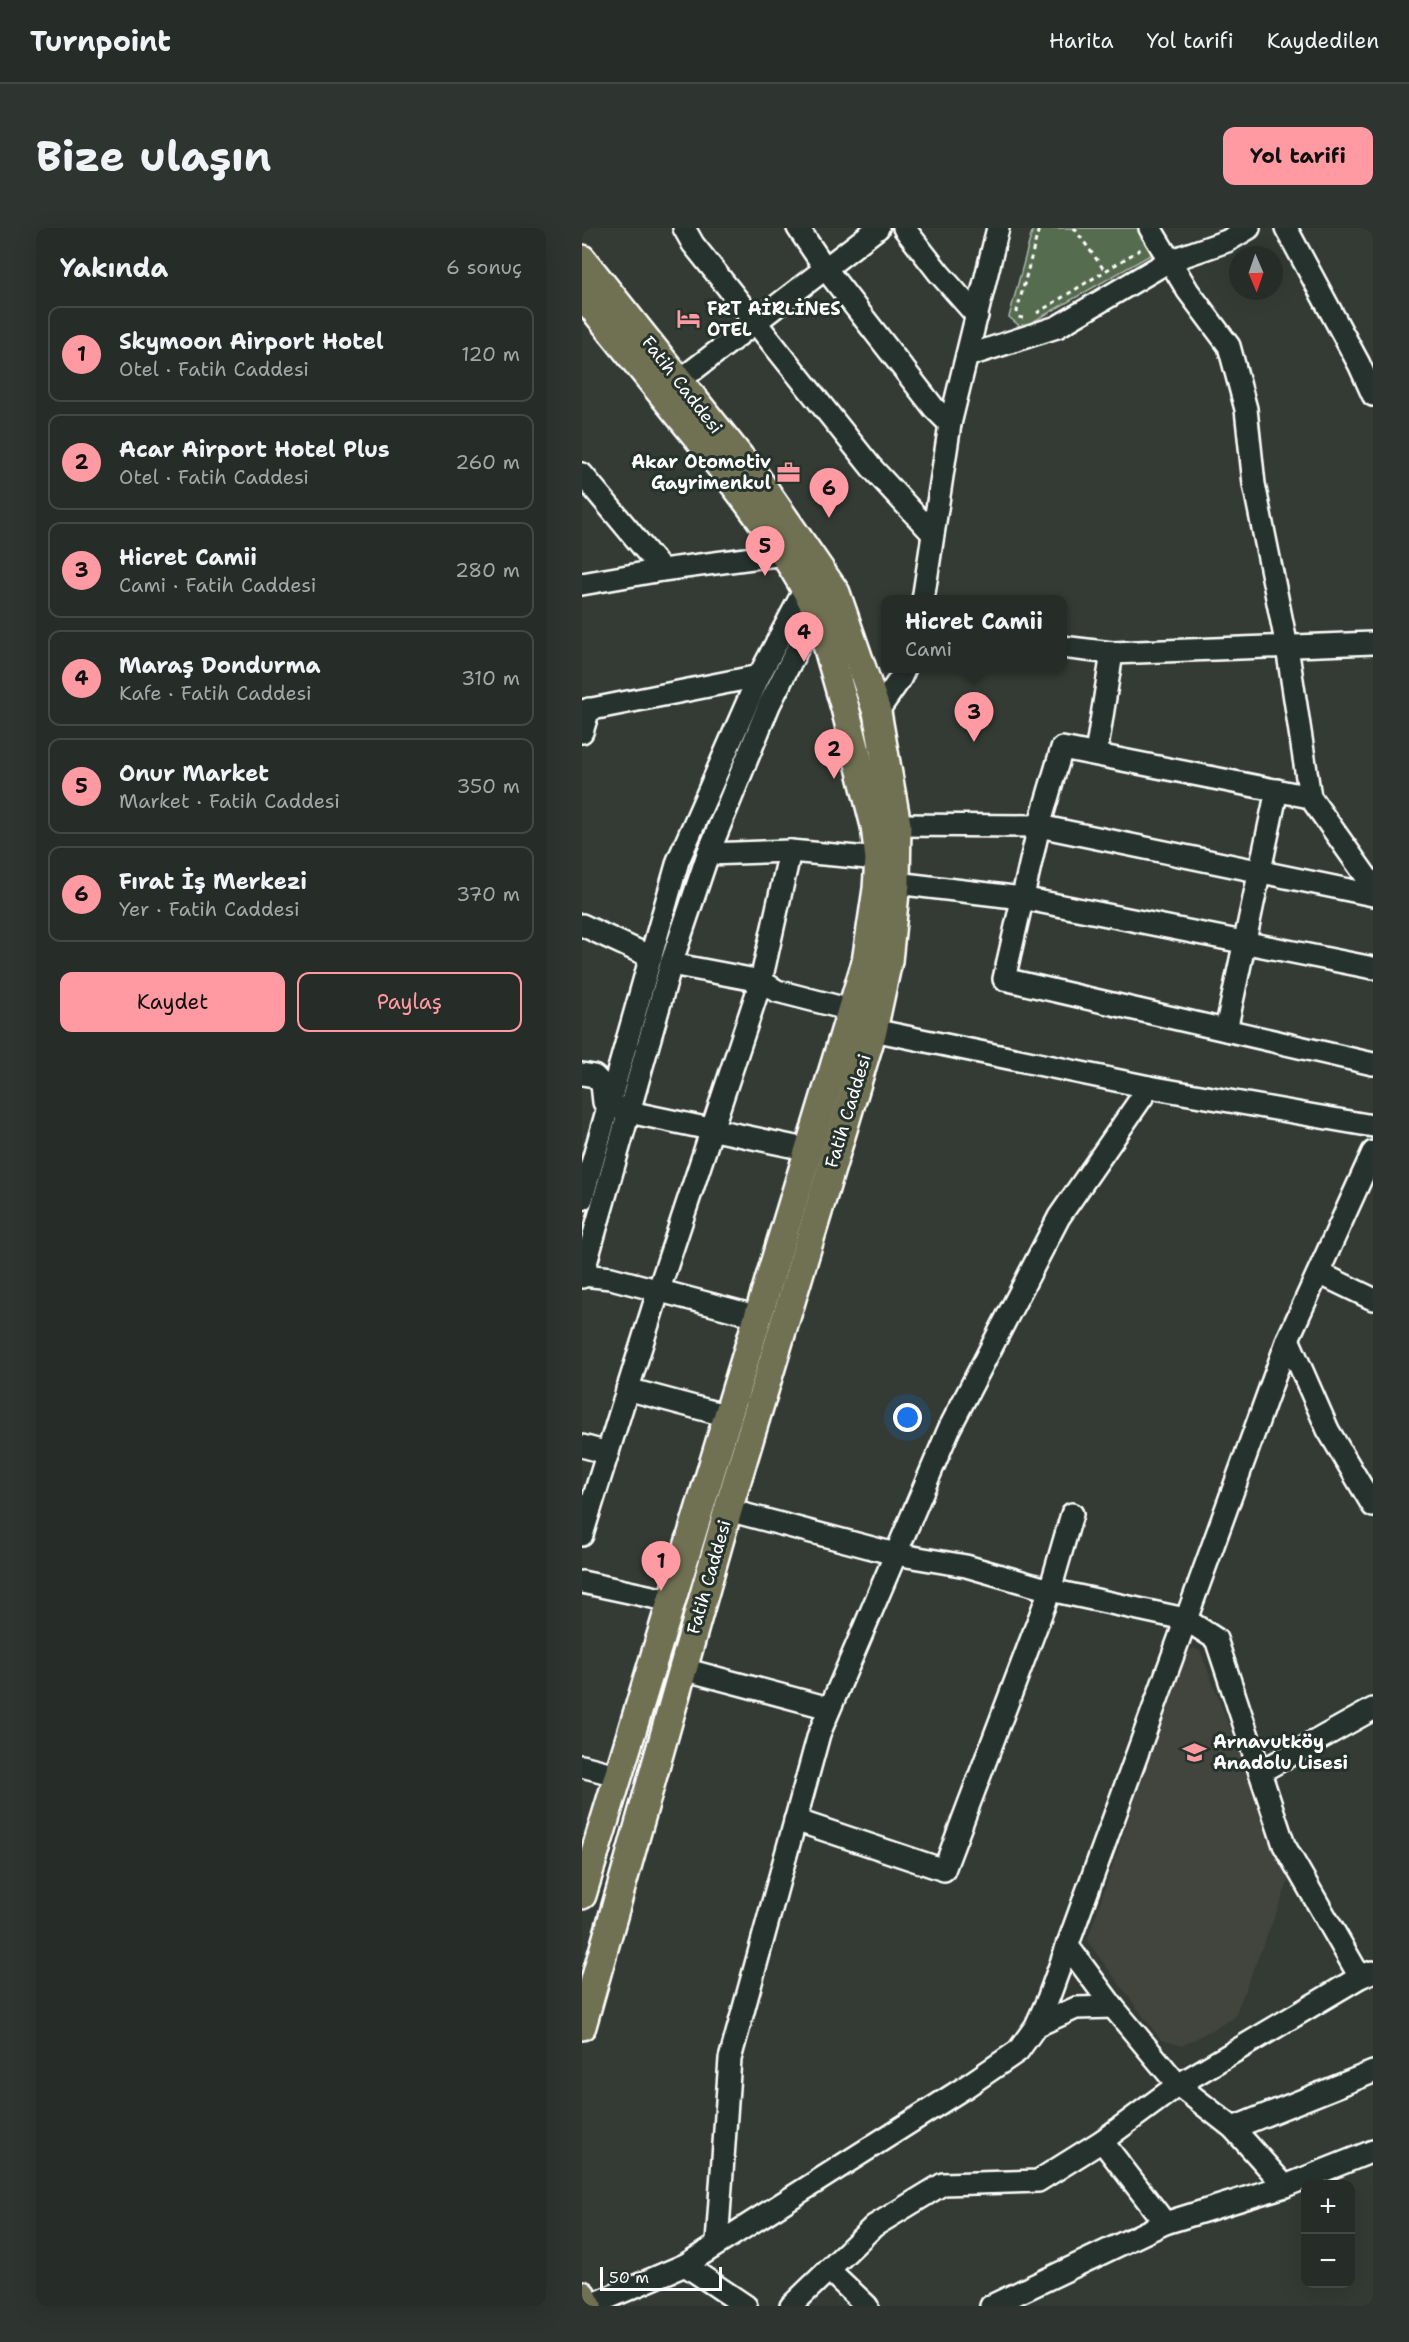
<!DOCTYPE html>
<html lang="tr">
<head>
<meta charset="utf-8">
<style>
	body { margin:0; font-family:"Shantell Sans",sans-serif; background:#2e342f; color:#f1f3f6 }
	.controls { position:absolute; right:18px; bottom:18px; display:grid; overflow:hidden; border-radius:12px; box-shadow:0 6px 24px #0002 }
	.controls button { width:54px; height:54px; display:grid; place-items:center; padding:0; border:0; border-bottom:2px solid #424844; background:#262c27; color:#f1f3f6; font:30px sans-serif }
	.compass { position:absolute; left:647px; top:18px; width:54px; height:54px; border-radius:50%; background:#262c27; box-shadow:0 6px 24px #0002; rotate:178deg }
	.scale { position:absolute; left:18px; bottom:15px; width:122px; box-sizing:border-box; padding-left:6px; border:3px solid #fff; border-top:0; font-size:16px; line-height:21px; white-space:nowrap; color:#fff; -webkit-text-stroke:4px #26332d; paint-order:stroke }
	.you { position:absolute; left:326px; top:1190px; width:21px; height:21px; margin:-15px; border:4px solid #fff; border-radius:50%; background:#1a73e8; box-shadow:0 0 0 9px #1a73e833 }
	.badge { display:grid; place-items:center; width:39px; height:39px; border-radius:50%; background:#ff9aa2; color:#111; font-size:20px; font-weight:700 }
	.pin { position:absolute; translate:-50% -50px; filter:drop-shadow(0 2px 3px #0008) }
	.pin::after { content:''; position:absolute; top:32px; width:21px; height:18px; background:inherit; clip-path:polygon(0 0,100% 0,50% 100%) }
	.popup { position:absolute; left:299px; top:367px; width:186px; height:78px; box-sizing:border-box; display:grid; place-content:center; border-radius:12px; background:#262c27; filter:drop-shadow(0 2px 4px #0005); font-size:20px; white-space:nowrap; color:#a4a7a7 }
	.popup b { font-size:22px; color:#f1f3f6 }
	.popup::after { content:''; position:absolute; left:50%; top:100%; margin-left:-12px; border:12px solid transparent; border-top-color:#262c27 }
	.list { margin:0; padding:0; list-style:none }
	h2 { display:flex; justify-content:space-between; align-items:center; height:78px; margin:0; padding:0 24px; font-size:26px }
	h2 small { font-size:20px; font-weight:400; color:#a4a7a7 }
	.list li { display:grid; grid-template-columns:39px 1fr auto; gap:18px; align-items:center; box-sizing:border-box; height:96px; margin:0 12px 12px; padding:0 12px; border:2px solid #424844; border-radius:12px }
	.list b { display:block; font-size:22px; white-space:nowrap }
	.list p { margin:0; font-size:20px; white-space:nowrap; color:#a4a7a7 }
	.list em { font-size:20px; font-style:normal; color:#a4a7a7 }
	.actions { display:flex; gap:12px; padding:18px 24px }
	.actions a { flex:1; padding:14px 0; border:2px solid #ff9aa2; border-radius:12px; text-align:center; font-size:21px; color:#ff9aa2 }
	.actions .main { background:#ff9aa2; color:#111 }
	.map { position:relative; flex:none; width:791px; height:2078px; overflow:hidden; border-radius:12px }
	header { display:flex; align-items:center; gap:36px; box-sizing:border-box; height:84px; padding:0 30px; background:#262c27; border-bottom:2px solid #424844 }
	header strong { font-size:28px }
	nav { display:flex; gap:33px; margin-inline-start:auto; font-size:21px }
	.intro { display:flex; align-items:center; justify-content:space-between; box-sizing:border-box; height:144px; padding:0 36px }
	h1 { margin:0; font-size:42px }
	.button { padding:15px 27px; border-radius:12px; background:#ff9aa2; color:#111; font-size:21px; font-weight:700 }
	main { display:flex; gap:36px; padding:0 36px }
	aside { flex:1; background:#262c27; border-radius:12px; box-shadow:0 6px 24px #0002 }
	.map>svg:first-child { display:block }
</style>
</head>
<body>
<header>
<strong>Turnpoint</strong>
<nav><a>Harita</a><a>Yol tarifi</a><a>Kaydedilen</a></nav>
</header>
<div class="intro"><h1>Bize ulaşın</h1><a class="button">Yol tarifi</a></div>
<main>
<aside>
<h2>Yakında<small>6 sonuç</small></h2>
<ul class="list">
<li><span class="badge">1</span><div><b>Skymoon Airport Hotel</b><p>Otel · Fatih Caddesi</p></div><em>120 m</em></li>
<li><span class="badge">2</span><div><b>Acar Airport Hotel Plus</b><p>Otel · Fatih Caddesi</p></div><em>260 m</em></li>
<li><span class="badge">3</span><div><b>Hicret Camii</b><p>Cami · Fatih Caddesi</p></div><em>280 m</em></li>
<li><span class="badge">4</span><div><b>Maraş Dondurma</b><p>Kafe · Fatih Caddesi</p></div><em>310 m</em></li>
<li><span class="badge">5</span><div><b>Onur Market</b><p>Market · Fatih Caddesi</p></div><em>350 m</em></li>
<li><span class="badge">6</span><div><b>Fırat İş Merkezi</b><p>Yer · Fatih Caddesi</p></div><em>370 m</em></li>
</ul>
<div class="actions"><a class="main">Kaydet</a><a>Paylaş</a></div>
</aside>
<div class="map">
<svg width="791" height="2078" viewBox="0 0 791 2078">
	<rect width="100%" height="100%" fill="#333b34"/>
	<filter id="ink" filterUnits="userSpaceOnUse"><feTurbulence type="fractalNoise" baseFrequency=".0167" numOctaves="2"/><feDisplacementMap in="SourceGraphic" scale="12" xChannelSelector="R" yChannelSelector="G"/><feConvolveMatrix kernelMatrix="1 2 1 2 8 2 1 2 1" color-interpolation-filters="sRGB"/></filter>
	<g filter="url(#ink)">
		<polygon fill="#42443d" points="612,1420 619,1424 695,1624 708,1650 652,1790 600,1818 579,1812 505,1713 603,1424"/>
		<polygon fill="#576c50" stroke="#abb6a8" stroke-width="1.5" points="451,0 560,0 572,25 440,100 427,89"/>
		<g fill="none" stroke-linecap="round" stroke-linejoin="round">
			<defs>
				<g id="minor">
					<polyline points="102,0 111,16 289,239 351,306"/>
					<polyline points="216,0 243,40 352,180 368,196"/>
					<polyline points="322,0 357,45 395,88"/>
					<polyline points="568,0 606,63 647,118 664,181 672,256 705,419 728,569 791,658"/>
					<polyline points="704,0 777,136 791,167"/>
					<polyline points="385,128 475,99 587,33 645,13 667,0"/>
					<polyline points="97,153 296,0"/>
					<polyline points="0,246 80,342"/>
					<polyline points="0,356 80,342 202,326"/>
					<polyline points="341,372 368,196 416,0"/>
					<polyline points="480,419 530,425 791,415"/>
					<polyline points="0,483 177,448"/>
					<polyline points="295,484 318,451 323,440"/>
					<polyline points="0,504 7,481"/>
					<polyline points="514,526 530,425"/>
					<polyline points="728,569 480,520 457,598 422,751 791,836"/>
					<polyline points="315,597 457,598 791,667"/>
					<polyline points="126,626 208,623 297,631"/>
					<polyline points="314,655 440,670 791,740"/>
					<polyline points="0,697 69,729"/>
					<polyline points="89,736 179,753 195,763 269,782"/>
					<polyline points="291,802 567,859 791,898"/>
					<polyline points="644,802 695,562"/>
					<polyline points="0,846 12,848 20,856 22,874 47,884 228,922"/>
					<polyline points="0,971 96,633 177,448 223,361 230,353"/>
					<polyline points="737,1045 791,1071"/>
					<polyline points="1,1047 29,1050 177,1089"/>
					<polyline points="0,1049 89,736 126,626 187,477 235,382 240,377"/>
					<polyline points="706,1111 746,1202 791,1278"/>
					<polyline points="45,1161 146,1188"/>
					<polyline points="0,1218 26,1225"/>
					<polyline points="146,1282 313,1326 384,1338 468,1362 603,1391 634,1411 702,1617 778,1749"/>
					<polyline points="0,1307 77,1061 179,753 208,623"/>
					<polyline points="0,1354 89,1373"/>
					<polyline points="101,1441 247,1480"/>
					<polyline points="0,1538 38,1548"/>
					<polyline points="678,1544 791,1481"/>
					<polyline points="213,1592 362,1642 468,1362 490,1286"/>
					<polyline points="485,1717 531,1779 596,1857 651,1900 703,1958"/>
					<polyline points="454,1798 494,1780 531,1779"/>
					<polyline points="651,1900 791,1844"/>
					<polyline points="520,1913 583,1995"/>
					<polyline points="135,2015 148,1831 237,1506 367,1201 477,989 567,859"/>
					<polyline points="103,2037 164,2078"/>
					<polyline points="247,2042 285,2078"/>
					<polyline points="7,2078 103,2037 382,1860 436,1823 454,1798 466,1771 706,1111 791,924"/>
					<polyline points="209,2078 292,1998 361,1956 456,1953 520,1913 596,1857 778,1749 790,1744"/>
					<polyline points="409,2078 583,1995 703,1958 791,1923"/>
				</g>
				<g id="major">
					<polyline points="0,31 176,252 254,365 295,484 315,597 314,655 306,733 291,802 146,1282 0,1798"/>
					<path d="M0,66C38,114 76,161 115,209C159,264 202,319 235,382L263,480L293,598L297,631L295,661L284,734L0,1667"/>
					<polyline points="0,2067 6,2078"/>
				</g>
			</defs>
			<use href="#minor" stroke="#fff" stroke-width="26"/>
			<use href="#major" stroke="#fff" stroke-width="32"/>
			<g stroke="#fff" stroke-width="3" stroke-dasharray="4.5 4.5" stroke-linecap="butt">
				<polyline points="492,0 523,43"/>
				<polyline points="455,85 559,21"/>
				<polyline points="441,90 436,89 435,83 457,0"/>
			</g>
			<use href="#minor" stroke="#26332d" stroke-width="21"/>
			<use href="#major" stroke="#706f52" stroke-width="27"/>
		</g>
	</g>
	<defs>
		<symbol id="hotel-bare" viewBox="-9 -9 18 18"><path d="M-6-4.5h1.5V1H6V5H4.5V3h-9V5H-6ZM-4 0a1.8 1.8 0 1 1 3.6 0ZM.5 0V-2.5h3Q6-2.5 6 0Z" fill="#ff9aa2" stroke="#26332d" stroke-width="2.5" paint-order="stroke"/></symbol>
		<symbol id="office-bare" viewBox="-9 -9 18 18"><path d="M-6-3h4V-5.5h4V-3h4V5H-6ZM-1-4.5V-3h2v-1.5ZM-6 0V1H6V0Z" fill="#ff9aa2" stroke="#26332d" stroke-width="2.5" paint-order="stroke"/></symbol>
		<symbol id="school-bare" viewBox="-9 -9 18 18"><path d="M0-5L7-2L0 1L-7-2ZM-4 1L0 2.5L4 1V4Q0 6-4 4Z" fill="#ff9aa2" stroke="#26332d" stroke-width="2.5" paint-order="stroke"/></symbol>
	</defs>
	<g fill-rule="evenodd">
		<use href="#hotel-bare" x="90" y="74" width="33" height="33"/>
		<use href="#office-bare" x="190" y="228" width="33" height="33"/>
		<use href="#school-bare" x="596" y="1508" width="33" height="33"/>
	</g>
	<g text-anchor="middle" stroke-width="6" stroke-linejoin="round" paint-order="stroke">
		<g font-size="18" font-weight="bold" fill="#fff" stroke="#26332d" text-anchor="start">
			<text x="125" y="87">FRT AİRLİNES<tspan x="125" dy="21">OTEL</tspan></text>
			<text x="189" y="240" text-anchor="end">Akar Otomotiv<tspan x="189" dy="21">Gayrimenkul</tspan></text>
			<text x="631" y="1520">Arnavutköy<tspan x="631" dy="21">Anadolu Lisesi</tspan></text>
		</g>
		<g font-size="18" fill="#fff" stroke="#26332d">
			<text transform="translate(100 157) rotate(52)" y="6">Fatih Caddesi</text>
			<text transform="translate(266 883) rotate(-73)" y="6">Fatih Caddesi</text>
			<text transform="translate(127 1349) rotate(-74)" y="6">Fatih Caddesi</text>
		</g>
	</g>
</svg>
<div class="controls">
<button>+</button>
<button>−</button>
</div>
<svg class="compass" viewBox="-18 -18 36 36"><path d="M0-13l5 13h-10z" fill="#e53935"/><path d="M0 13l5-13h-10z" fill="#a4a7a7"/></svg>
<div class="scale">50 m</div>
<div class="you"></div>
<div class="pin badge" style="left:79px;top:1363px">1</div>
<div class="pin badge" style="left:252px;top:551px">2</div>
<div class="pin badge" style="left:392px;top:514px">3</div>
<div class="popup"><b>Hicret Camii</b>Cami</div>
<div class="pin badge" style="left:222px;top:434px">4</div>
<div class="pin badge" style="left:183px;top:348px">5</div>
<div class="pin badge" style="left:247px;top:290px">6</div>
</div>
</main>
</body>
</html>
